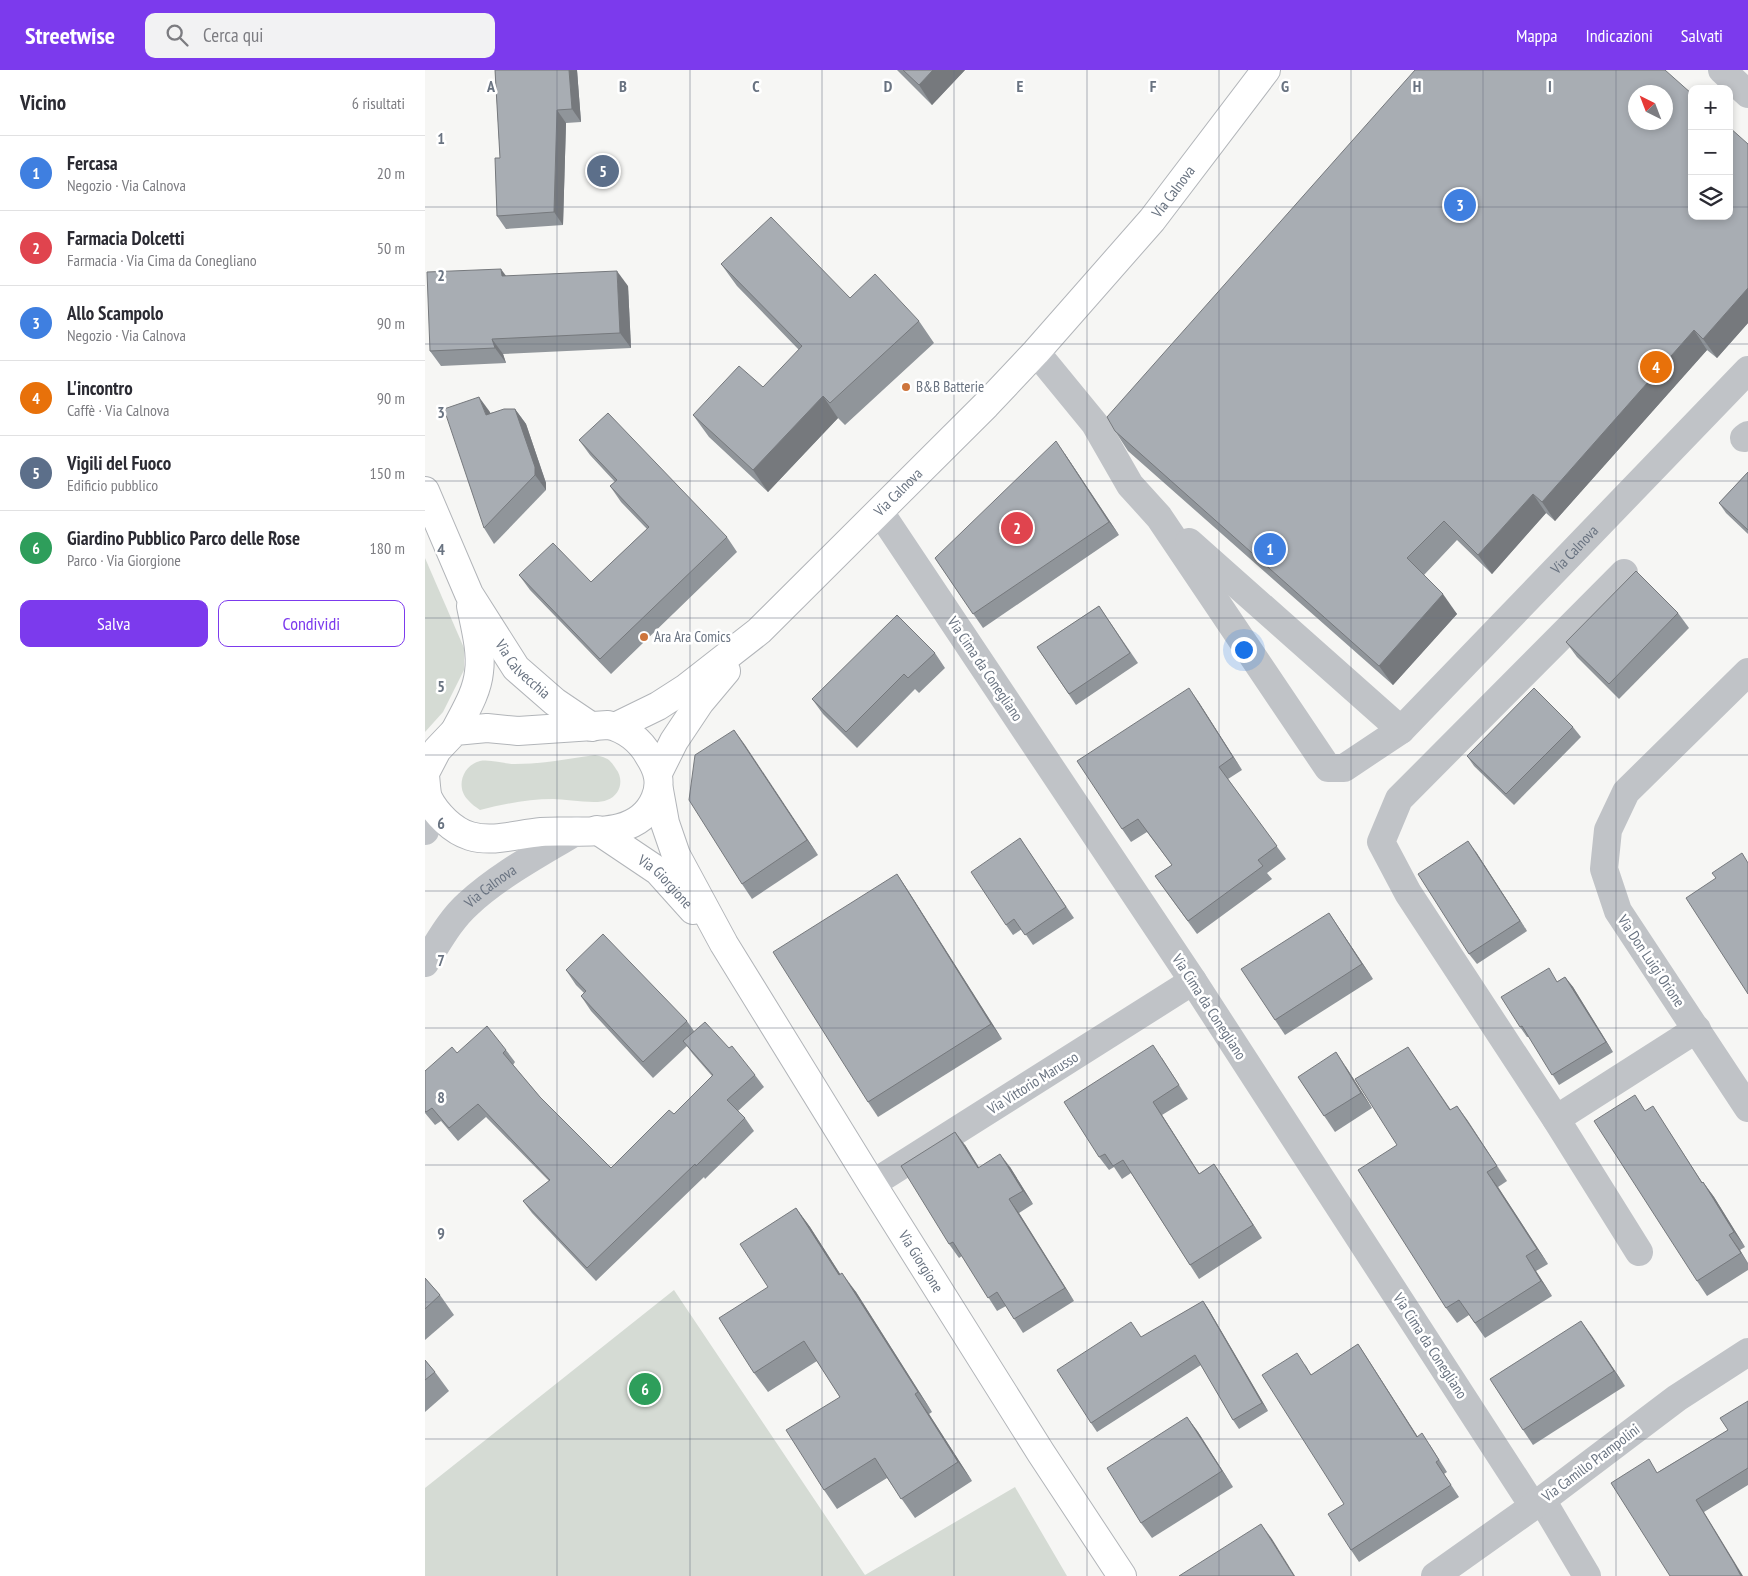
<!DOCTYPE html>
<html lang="it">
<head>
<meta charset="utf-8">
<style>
	body { margin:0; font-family:"PT Sans Narrow",sans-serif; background:#f2f2f3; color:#2b2b33 }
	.controls { position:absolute; right:15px; top:15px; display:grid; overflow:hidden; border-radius:10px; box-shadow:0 2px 8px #0003 }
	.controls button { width:45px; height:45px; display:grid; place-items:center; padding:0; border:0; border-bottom:1px solid #e1e1e2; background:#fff; color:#2b2b33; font:25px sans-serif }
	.compass { position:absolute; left:1203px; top:15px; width:45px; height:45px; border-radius:50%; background:#fff; box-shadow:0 2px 8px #0003; rotate:318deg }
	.you { position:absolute; left:818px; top:579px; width:18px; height:18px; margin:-12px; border:4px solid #fff; border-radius:50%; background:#1a73e8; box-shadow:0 0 0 8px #1a73e833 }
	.badge { display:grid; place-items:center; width:32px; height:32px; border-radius:50%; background:#7c3aed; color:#fff; font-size:16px; font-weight:700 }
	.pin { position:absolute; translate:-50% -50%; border:2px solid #fff; box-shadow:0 1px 5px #0006 }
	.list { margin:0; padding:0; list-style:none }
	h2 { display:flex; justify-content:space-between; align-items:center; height:65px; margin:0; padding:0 20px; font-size:21px }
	h2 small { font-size:16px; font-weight:400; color:#7c7c81 }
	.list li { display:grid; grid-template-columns:32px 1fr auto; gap:15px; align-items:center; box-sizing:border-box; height:75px; padding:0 20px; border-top:1px solid #e1e1e2 }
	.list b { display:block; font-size:19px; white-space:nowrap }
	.list p { margin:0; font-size:16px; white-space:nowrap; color:#7c7c81 }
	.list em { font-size:16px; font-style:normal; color:#7c7c81 }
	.actions { display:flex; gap:10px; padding:15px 20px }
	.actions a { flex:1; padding:11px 0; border:1px solid #7c3aed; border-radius:10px; text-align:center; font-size:18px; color:#7c3aed }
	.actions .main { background:#7c3aed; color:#fff }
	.icon { flex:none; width:28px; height:28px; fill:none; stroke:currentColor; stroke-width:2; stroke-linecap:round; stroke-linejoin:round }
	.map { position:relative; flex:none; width:1323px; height:1506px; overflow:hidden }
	header { display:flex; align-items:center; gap:30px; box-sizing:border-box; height:70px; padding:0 25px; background:#7c3aed; color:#fff }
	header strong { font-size:24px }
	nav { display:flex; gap:28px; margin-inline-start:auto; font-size:18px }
	.search { width:350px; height:45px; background:#f2f2f3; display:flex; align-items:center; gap:12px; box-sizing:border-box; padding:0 18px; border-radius:10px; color:#7c7c81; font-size:19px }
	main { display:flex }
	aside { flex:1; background:#fff }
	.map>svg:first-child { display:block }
</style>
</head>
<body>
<header>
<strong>Streetwise</strong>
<div class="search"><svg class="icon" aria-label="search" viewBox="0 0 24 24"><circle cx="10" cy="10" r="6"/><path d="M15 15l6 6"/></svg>Cerca qui</div>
<nav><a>Mappa</a><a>Indicazioni</a><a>Salvati</a></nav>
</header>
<main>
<aside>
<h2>Vicino<small>6 risultati</small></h2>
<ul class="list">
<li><span class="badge" style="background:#3f7fe0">1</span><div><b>Fercasa</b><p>Negozio · Via Calnova</p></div><em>20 m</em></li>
<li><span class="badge" style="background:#e0444e">2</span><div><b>Farmacia Dolcetti</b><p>Farmacia · Via Cima da Conegliano</p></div><em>50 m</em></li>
<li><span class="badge" style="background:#3f7fe0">3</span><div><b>Allo Scampolo</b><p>Negozio · Via Calnova</p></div><em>90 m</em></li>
<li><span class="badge" style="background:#e8710a">4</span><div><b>L'incontro</b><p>Caffè · Via Calnova</p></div><em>90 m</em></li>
<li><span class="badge" style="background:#5c6f8a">5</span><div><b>Vigili del Fuoco</b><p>Edificio pubblico</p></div><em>150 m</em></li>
<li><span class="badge" style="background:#2e9e5b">6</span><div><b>Giardino Pubblico Parco delle Rose</b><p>Parco · Via Giorgione</p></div><em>180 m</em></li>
</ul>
<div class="actions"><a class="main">Salva</a><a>Condividi</a></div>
</aside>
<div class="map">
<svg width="1323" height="1506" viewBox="0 0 1323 1506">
	<rect width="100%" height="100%" fill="#f6f6f4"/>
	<g fill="#d5dbd4">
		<polygon points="0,488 39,578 39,600 18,642 0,662"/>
		<path d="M170,685C182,688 184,688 191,699C199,709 196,725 182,730C172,735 141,729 128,729C103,729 79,734 55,740C51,737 46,734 43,730C30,717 38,695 55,691C65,689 79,694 90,694C117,694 143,689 170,685Z"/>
		<polygon points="249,1220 440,1505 590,1417 642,1506 0,1506 0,1418"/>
	</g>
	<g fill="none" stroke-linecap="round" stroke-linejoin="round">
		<defs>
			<g id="major">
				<path id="s3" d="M0,421L44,524L91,598L130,632L167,657"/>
				<path id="s4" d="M192,656L233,636L261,618L334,561L561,335L611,282L727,150L841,0"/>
				<path d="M30,661C39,643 52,623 54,602C57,582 50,556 46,536"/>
				<path d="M0,703L12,680L30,661L62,658L93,661L183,655C200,658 216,671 224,686C233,700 237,713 230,729C212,772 154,759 116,762C93,764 68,773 45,766C28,761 11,744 3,728C1,722 1,713 0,706"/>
				<polyline points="233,703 249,671 275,632 301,601"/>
				<path id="s5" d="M234,720L240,753L251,785L299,874L447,1114L616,1383L697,1506"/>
				<path id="s6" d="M172,760L233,801L268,840"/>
			</g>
		</defs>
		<use href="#major" stroke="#b2b5b9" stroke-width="30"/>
		<g stroke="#c0c3c7" stroke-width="28">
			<polyline points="1297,0 1323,24"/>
			<path id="s1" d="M611,282L670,354L705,415L734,447L903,698H919L976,660L1323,300"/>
			<polyline points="1319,368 1323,365"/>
			<polyline points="455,442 768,911 1108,1436"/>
			<polyline points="764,472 976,660"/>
			<polyline points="1199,503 974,729 956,772 983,823 1131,1049 1214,1182"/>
			<polyline points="1323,602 1201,722 1183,760 1179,799 1193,841 1323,1038"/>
			<polyline points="0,761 3,728"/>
			<path id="s2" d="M0,893C13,873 25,850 43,834C74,805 116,783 152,761"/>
			<polyline points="1131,1049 1272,959"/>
			<polyline points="447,1114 768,911"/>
			<polyline points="1117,1430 1162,1506"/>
			<polyline points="1010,1506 1117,1430 1252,1328 1323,1282"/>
		</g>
		<use href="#major" stroke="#fff" stroke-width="28"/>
	</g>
	<g fill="#90959a">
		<polygon points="70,0 152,0 156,52 141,53 138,155 81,159 72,146 75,88"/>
		<polygon points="472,0 540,0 507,35"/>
		<polygon points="1323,74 1323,253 1292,288 1282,280 1130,451 1121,443 1067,504 1032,470 999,505 1032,544 968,615 703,381 690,361"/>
		<polygon points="296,194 425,228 494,251 509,273 420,355 413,348 343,422 284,367 268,345 338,317 374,280 312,216"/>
		<polygon points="81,206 203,216 206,278 78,284 81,293 16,296 5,281"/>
		<polygon points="90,339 101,354 121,413 121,420 69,474 59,458 65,343"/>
		<polygon points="154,370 302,467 312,482 186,604 105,520 94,505 166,512 222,459 196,432 185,416 190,412 165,385"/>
		<polygon points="640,384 694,465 558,558 510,488"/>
		<polygon points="1323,402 1323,464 1301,443 1294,433"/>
		<polygon points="674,536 713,593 651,635 612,577"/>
		<polygon points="1253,543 1264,558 1194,629 1152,587 1141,572"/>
		<polygon points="510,583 520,598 494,623 490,619 432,678 398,644 387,629"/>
		<polygon points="773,631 817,700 803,709 861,789 842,803 847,809 772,864 730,806 747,795 722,762 706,772 697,759"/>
		<polygon points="1148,657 1156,667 1089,735 1049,696 1042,686"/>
		<polygon points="309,660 393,785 327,829 317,814"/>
		<polygon points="595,768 649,848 608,875 597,859 588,865 581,855"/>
		<polygon points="1051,782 1102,861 1052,894 1044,884"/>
		<polygon points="472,804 482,819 577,969 453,1047 443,1032"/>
		<polygon points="904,843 948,909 860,965 850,950"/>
		<polygon points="141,900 262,951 269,961 304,978 330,1005 339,1017 313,1041 320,1048 329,1061 280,1109 279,1107 171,1211 107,1143 98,1131 124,1111 61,1047 33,1071 16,1051 10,1055 0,1043 0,1001 32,983 81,980 90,992 88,995 115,1027 186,1098 249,1044 287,1006 267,983 262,976 228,1008 166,941 156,926 159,923 151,915"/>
		<polygon points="1140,907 1148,917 1188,982 1134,1015 1104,967 1102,967 1095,957 1133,911"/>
		<polygon points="983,977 1026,1040 1032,1036 1082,1111 1073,1117 1123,1194 1111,1201 1127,1226 1060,1268 1044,1245 1032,1253 1021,1238 972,1075"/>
		<polygon points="737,988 763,1029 737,1045 774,1104 789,1094 837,1168 774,1209 765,1195 706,1103 697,1109 689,1097 684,1100 674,1087"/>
		<polygon points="921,997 947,1038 910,1062 873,1007"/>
		<polygon points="1220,1041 1238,1052 1277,1112 1278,1112 1289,1127 1320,1177 1315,1180 1323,1193 1323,1200 1282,1226 1272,1211"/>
		<polygon points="540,1075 554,1098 585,1097 608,1134 594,1143 649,1231 598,1263 581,1236 572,1241 537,1186 534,1188 524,1174"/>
		<polygon points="371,1138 385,1157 415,1204 431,1222 507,1342 504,1344 547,1411 490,1448 462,1408 412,1439 399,1420 415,1327 392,1291 343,1322 329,1303 343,1217"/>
		<polygon points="0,1208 15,1225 29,1245 0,1270"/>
		<polygon points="778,1231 784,1240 843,1341 814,1359 808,1350 776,1295 672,1362 666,1353 717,1267"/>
		<polygon points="1156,1251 1200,1316 1108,1375 1098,1360"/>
		<polygon points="933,1274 992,1366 1005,1375 1022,1402 1019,1404 1034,1427 934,1492 926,1480 919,1434 880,1294 886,1305"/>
		<polygon points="0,1290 10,1302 24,1321 0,1342"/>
		<polygon points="1323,1331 1323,1415 1279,1442 1233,1402 1303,1360"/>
		<polygon points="762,1347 773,1362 808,1417 727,1468 716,1453"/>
	</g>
	<g fill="#76797d">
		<polygon points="144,0 152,0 156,52 147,39"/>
		<polygon points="508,0 540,0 507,35 494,15"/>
		<polygon points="132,40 141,53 138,155 129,142"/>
		<polygon points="76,199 87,214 77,206"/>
		<polygon points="192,201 203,216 206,278 195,263"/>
		<polygon points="1323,218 1323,253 1292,288 1278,269"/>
		<polygon points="1269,260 1282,280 1130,451 1117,432"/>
		<polygon points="67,269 78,284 81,293 70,278"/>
		<polygon points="398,326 413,348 343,422 328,400"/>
		<polygon points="54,327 65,342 71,360 61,345"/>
		<polygon points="90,339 101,354 121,413 121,420 110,405"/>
		<polygon points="631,371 640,384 694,465 684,452"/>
		<polygon points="1108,424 1121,443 1067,504 1053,485"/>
		<polygon points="1018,524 1032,544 968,615 954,596"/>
		<polygon points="764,618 773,631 817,700 808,687"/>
		<polygon points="309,660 320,675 393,785 382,770"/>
		<polygon points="1043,771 1051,782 1102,861 1095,851"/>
		<polygon points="472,804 482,819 577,969 566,954"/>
		<polygon points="904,843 948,909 937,894"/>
		<polygon points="1140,907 1148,917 1188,982 1181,972"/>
		<polygon points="911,982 921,997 947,1038 936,1023"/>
		<polygon points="728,1032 737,1045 783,1117 774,1104"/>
		<polygon points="1032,1036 1043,1051 1082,1111"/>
		<polygon points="530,1062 540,1075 563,1112 553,1098"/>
		<polygon points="575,1084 585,1097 608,1134 598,1121"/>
		<polygon points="789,1094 798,1107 837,1168 828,1155"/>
		<polygon points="1062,1102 1073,1117 1123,1194 1112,1179"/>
		<polygon points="1278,1112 1289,1127 1320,1177 1309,1162"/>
		<polygon points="584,1129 594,1143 649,1231 640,1218"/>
		<polygon points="371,1138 385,1157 428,1224 414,1205"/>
		<polygon points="1304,1165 1315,1180 1323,1194 1316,1183"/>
		<polygon points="1101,1186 1111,1201 1127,1226 1116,1211"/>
		<polygon points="417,1203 431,1222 507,1342 493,1322"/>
		<polygon points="778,1231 784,1240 843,1341 837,1333"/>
		<polygon points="1156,1251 1167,1266 1200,1316 1189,1301"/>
		<polygon points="933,1274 941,1286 1000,1378 992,1367"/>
		<polygon points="490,1324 504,1344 547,1411 533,1392"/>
		<polygon points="762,1347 773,1362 808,1417 797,1401"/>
		<polygon points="1271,1430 1279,1442 1318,1506 1316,1506"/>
		<polygon points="836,1454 847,1469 870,1506 869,1506"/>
	</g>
	<g fill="#a8adb3" stroke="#76797d" fill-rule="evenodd">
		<polygon points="70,0 144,0 147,39 132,40 129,142 72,146 70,88 75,88"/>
		<polygon points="478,0 508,0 494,15"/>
		<path d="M990,0H1240L1267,24V146H1304V57L1323,74V218L1278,269L1269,260L1117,432L1108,424L1053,485L1019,451L982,488L1018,524L954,596L690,361L682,347ZM1210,22H1240V52H1210Z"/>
		<polygon points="346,147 425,228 450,204 494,251 405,333 398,326 328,400 268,345 314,296 338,317 377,276 296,194"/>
		<polygon points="76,199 77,206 192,201 195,263 67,269 70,278 5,281 2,202"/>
		<polygon points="54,327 61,345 79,339 90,339 110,397 110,405 59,458 19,339"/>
		<polygon points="183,343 302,467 175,589 94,505 128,473 166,512 224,457 185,416 192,410 154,370"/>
		<polygon points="631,371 684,452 548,544 510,488"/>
		<polygon points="1323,402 1323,460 1294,433"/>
		<polygon points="1211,501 1253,543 1184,614 1141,572"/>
		<polygon points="674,536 705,583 644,624 612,577"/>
		<polygon points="472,545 510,583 483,608 479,604 421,662 387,629"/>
		<polygon points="764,618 808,687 794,697 852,776 833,790 838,796 763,851 730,806 747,795 713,749 697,759 652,691"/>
		<polygon points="1109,618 1148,657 1081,724 1042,686"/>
		<polygon points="309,660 382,770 317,814 264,730 270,685"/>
		<polygon points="595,768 641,837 600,865 589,849 581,855 546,802"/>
		<polygon points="1043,771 1095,851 1044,884 993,804"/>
		<polygon points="1317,783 1323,793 1323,924 1261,828 1291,808 1287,803"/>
		<polygon points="472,804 566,954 443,1032 348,882"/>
		<polygon points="904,843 937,894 850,950 816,899"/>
		<polygon points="178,864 262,951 218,992 156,926 161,921 141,900"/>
		<polygon points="1124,898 1132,912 1140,907 1181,972 1127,1005 1097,956 1095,957 1076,927"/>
		<polygon points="280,952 304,978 307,976 330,1005 302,1030 320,1048 271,1096 270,1094 162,1198 98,1131 125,1110 53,1034 24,1058 7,1038 1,1042 0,1041 0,1001 27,977 32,983 62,956 81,980 78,983 115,1027 186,1098 244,1040 249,1044 288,1005 258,971"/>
		<polygon points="728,975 754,1015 728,1032 774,1104 789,1094 828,1155 765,1195 698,1090 688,1096 680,1084 674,1087 639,1032"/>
		<polygon points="983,977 1025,1040 1032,1036 1072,1096 1062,1102 1112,1179 1101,1186 1116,1211 1050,1253 1034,1230 1021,1238 933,1100 972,1075 930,1009"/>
		<polygon points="911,982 936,1023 899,1046 873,1007"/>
		<polygon points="1210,1025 1220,1041 1228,1036 1277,1113 1278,1112 1309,1162 1304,1165 1316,1183 1272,1211 1169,1051"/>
		<polygon points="530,1062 553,1098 575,1084 598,1121 584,1129 640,1218 589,1249 572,1222 563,1228 528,1172 524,1174 476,1096"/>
		<polygon points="371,1138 414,1205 417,1203 493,1322 490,1324 533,1392 476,1429 450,1388 399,1420 361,1360 415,1327 379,1271 329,1303 294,1248 343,1217 315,1174"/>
		<polygon points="0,1208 15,1225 0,1239"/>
		<polygon points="778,1231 837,1333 808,1350 770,1285 666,1353 632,1300 706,1252 716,1267"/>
		<polygon points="1156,1251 1189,1301 1098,1360 1065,1309"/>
		<polygon points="933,1274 992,1367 997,1363 1014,1390 1011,1392 1026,1415 926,1480 903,1444 919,1434 837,1305 872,1283 886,1305"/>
		<polygon points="0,1290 10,1302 0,1310"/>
		<polygon points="1323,1331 1323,1398 1271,1430 1309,1493 1316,1506 1245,1506 1186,1413 1224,1389 1232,1403 1303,1360 1295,1348"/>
		<polygon points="762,1347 797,1401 716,1453 682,1398"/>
		<polygon points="836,1454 869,1506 754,1506"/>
	</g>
	<path fill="none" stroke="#697381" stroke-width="1" stroke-opacity="0.55" d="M132,0V1506M265,0V1506M397,0V1506M529,0V1506M662,0V1506M794,0V1506M926,0V1506M1058,0V1506M1191,0V1506M0,137H1267M1304,137H1323M0,274H1323M0,411H1323M0,548H1323M0,685H1323M0,821H1323M0,958H1323M0,1095H1323M0,1232H1323M0,1369H1323"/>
	<g fill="#ce753c" stroke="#fff" stroke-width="2">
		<circle cx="481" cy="317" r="5"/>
		<circle cx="219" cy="567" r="5"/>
	</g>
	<g text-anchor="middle" stroke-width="5" stroke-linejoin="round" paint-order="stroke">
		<g font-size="15" fill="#697381" stroke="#fff">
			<text dy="5" stroke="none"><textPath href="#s4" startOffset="776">Via Calnova</textPath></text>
			<text dy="5" stroke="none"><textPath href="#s4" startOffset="368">Via Calnova</textPath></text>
			<text dy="5" stroke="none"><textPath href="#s1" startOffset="844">Via Calnova</textPath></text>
			<text dy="5" stroke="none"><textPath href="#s3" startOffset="205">Via Calvecchia</textPath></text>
			<text transform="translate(560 599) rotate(56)" y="5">Via Cima da Conegliano</text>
			<text dy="5" stroke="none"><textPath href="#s6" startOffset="86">Via Giorgione</textPath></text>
			<text dy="5" stroke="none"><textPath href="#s2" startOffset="102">Via Calnova</textPath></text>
			<text transform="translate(1226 891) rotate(56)" y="5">Via Don Luigi Orione</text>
			<text transform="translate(784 937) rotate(57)" y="5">Via Cima da Conegliano</text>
			<text transform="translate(608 1013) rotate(-32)" y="5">Via Vittorio Marusso</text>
			<text dy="5" stroke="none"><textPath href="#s5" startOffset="542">Via Giorgione</textPath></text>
			<text transform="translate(1005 1276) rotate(57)" y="5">Via Cima da Conegliano</text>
			<text transform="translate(1166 1393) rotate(-37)" y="5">Via Camillo Prampolini</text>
		</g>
		<g font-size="15" fill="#697381" stroke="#fff" text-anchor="start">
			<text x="491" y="322">B&amp;B Batterie</text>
			<text x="229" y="572">Ara Ara Comics</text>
		</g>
	</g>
	<g font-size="16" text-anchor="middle" font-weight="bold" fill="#697381" stroke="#fff" stroke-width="5" stroke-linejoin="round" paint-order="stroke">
		<text x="66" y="22">A</text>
		<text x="198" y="22">B</text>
		<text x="331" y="22">C</text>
		<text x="463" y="22">D</text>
		<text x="595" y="22">E</text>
		<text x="728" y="22">F</text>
		<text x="860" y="22">G</text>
		<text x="992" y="22">H</text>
		<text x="1125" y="22">I</text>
		<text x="16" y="74">1</text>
		<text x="16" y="211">2</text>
		<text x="16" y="348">3</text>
		<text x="16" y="485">4</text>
		<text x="16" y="622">5</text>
		<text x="16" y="759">6</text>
		<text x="16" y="896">7</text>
		<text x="16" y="1033">8</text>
		<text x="16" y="1169">9</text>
	</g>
</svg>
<div class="controls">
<button>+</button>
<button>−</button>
<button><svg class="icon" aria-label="layers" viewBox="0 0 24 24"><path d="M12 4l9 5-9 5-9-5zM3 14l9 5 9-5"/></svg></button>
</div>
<svg class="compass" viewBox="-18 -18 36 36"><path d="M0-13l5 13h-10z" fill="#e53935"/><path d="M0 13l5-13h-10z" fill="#7c7c81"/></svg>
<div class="you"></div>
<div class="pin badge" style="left:845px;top:479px;background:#3f7fe0">1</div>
<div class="pin badge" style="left:592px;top:458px;background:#e0444e">2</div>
<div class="pin badge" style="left:1035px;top:135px;background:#3f7fe0">3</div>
<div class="pin badge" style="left:1231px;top:297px;background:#e8710a">4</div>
<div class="pin badge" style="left:178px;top:101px;background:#5c6f8a">5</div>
<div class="pin badge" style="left:220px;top:1319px;background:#2e9e5b">6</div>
</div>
</main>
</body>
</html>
